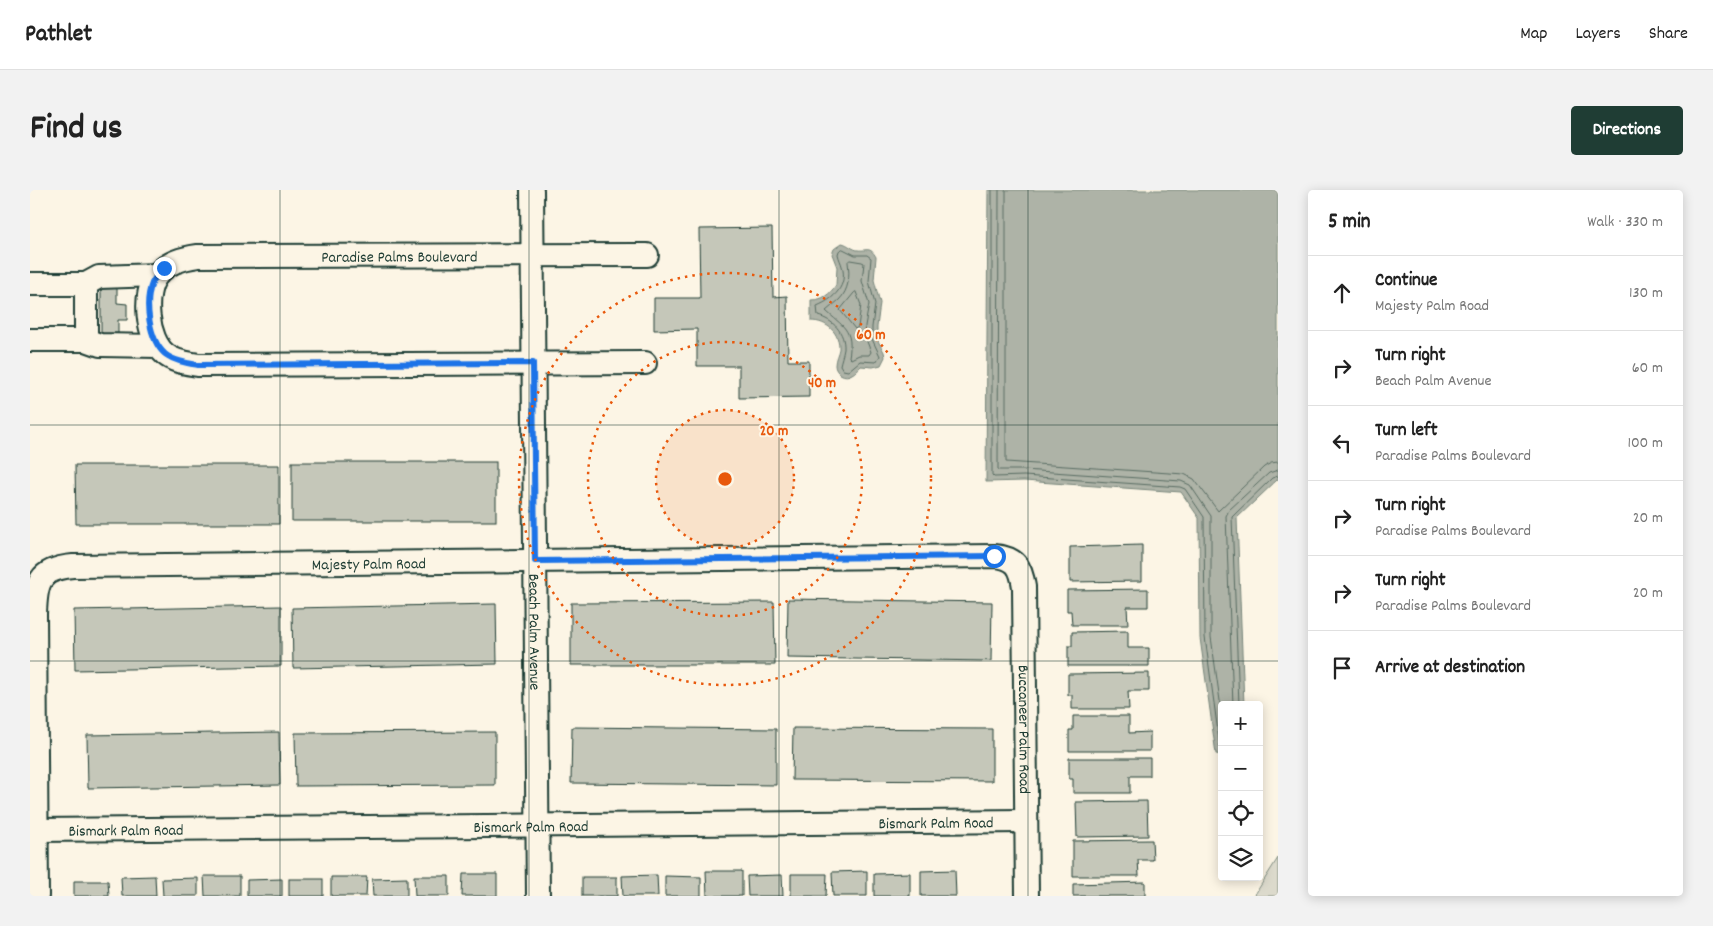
<!DOCTYPE html>
<html lang="en">
<head>
<meta charset="utf-8">
<style>
	body { margin:0; font-family:Dekko,sans-serif; background:#f2f2f2; color:#222 }
	.controls { position:absolute; right:15px; bottom:15px; display:grid; overflow:hidden; border-radius:5px; box-shadow:0 2px 12px #0003 }
	.controls button { width:45px; height:45px; display:grid; place-items:center; padding:0; border:0; border-bottom:1px solid #e0e0e0; background:#fff; color:#222; font:25px sans-serif }
	.stop { position:absolute; width:15px; height:15px; margin:-11px; border:4px solid #1a73e8; border-radius:50%; background:#fff }
	.stop.end { background:#1a73e8; border-color:#fff; box-shadow:0 1px 5px #0008 }
	.list { margin:0; padding:0; list-style:none }
	h2 { display:flex; justify-content:space-between; align-items:center; height:65px; margin:0; padding:0 20px; font-size:21px }
	h2 small { font-size:16px; font-weight:400; color:#767676 }
	.list li { display:grid; grid-template-columns:32px 1fr auto; gap:15px; align-items:center; box-sizing:border-box; height:75px; padding:0 20px; border-top:1px solid #e0e0e0 }
	.list b { display:block; font-size:19px; white-space:nowrap }
	.list p { margin:0; font-size:16px; white-space:nowrap; color:#767676 }
	.list em { font-size:16px; font-style:normal; color:#767676 }
	.icon { flex:none; width:28px; height:28px; fill:none; stroke:currentColor; stroke-width:2; stroke-linecap:round; stroke-linejoin:round }
	.map { position:relative; flex:none; width:1248px; height:706px; overflow:hidden; border-radius:5px }
	header { display:flex; align-items:center; gap:30px; box-sizing:border-box; height:70px; padding:0 25px; background:#fff; border-bottom:1px solid #e0e0e0 }
	header strong { font-size:24px }
	nav { display:flex; gap:28px; margin-inline-start:auto; font-size:18px }
	.intro { display:flex; align-items:center; justify-content:space-between; box-sizing:border-box; height:120px; padding:0 30px }
	h1 { margin:0; font-size:35px }
	.button { padding:12px 22px; border-radius:5px; background:#1f3d34; color:#fff; font-size:18px; font-weight:700 }
	main { display:flex; gap:30px; padding:0 30px }
	aside { flex:1; background:#fff; border-radius:5px; box-shadow:0 2px 12px #0003 }
	.map>svg:first-child { display:block }
</style>
</head>
<body>
<header>
<strong>Pathlet</strong>
<nav><a>Map</a><a>Layers</a><a>Share</a></nav>
</header>
<div class="intro"><h1>Find us</h1><a class="button">Directions</a></div>
<main>
<div class="map">
<svg width="1248" height="706" viewBox="0 0 1248 706">
	<rect width="100%" height="100%" fill="#fcf5e5"/>
	<filter id="ink" filterUnits="userSpaceOnUse"><feTurbulence type="fractalNoise" baseFrequency=".02" numOctaves="2"/><feDisplacementMap in="SourceGraphic" scale="10" xChannelSelector="R" yChannelSelector="G"/><feConvolveMatrix kernelMatrix="1 2 1 2 8 2 1 2 1" color-interpolation-filters="sRGB"/></filter>
	<g filter="url(#ink)">
		<polygon fill="#dcdacc" stroke="#7e8c80" points="1248,668 1248,706 1224,706"/>
		<g fill="#aeb3a7" stroke="#758479">
			<polygon points="958,0 1248,0 1248,289 1207,328 1214,515 1192,515 1192,565 1186,564 1170,448 1169,328 1151,302 994,291 956,292"/>
			<path d="M812,53C818,54 823,60 828,60C837,61 840,56 846,67L844,90L850,113L847,137V149L854,162L855,167L851,175L843,177L831,176C828,179 826,182 822,184C815,189 805,183 805,175C805,169 808,164 809,159C810,143 797,131 781,131V110C793,110 800,104 806,95L807,77L802,64L804,59Z"/>
		</g>
		<g fill="none" stroke-linecap="round" stroke-linejoin="round">
			<g stroke="#586c62" stroke-width="1">
				<polyline points="962,0 962,285 964,287 994,286 1150,297 1155,299 1174,327 1175,447 1190,557 1192,559"/>
				<polyline points="969,0 968,279 970,280 994,280 1151,291 1160,295 1181,326 1181,447 1192,525"/>
				<polyline points="976,0 976,272 1154,284 1164,289 1188,321 1234,277 1241,273 1248,272"/>
				<path d="M813,59L825,65H837L841,68L839,91L845,114L842,137V149L850,166L846,172L830,171L818,181L813,180L810,175C811,170 813,165 814,159C815,142 803,130 788,126L787,116C804,109 818,96 812,76C811,72 809,69 808,64L809,61Z"/>
				<path d="M820,70L832,72L834,73L832,91L839,114L835,136L836,149L841,162L839,165H829L821,169L819,167C824,139 812,136 796,121C800,117 805,114 809,110C819,100 820,86 818,72Z"/>
				<polygon points="826,102 831,115 828,137 825,139 810,120 824,103"/>
				<polyline points="1203,515 1196,326 1199,320 1239,283 1248,280"/>
				<polyline points="1209,515 1202,327 1242,288 1248,286"/>
			</g>
		</g>
		<g fill="#c5c7b9" stroke="#1f3d34">
			<polygon points="742,38 743,107 757,106 758,171 779,171 779,207 709,208 709,176 667,176 667,139 624,140 624,108 670,108 669,39"/>
			<polygon points="71,94 87,94 87,113 97,114 97,130 88,130 88,147 71,147"/>
			<rect x="262" y="272" width="204" height="59"/>
			<polygon points="45,275 249,275 249,334 46,334"/>
			<polygon points="1112,355 1112,391 1040,392 1040,357"/>
			<polygon points="1118,399 1118,417 1097,417 1098,435 1042,435 1041,421 1037,421 1037,400"/>
			<polygon points="758,409 962,412 961,471 757,468"/>
			<polygon points="744,412 745,475 541,475 541,413"/>
			<polygon points="466,414 467,474 263,478 262,418"/>
			<polygon points="251,416 251,476 45,480 44,420"/>
			<polygon points="1098,441 1098,458 1119,458 1119,476 1038,476 1038,456 1042,456 1042,442"/>
			<polygon points="1119,483 1119,501 1098,501 1099,519 1042,519 1042,505 1038,505 1038,484"/>
			<polygon points="1043,526 1099,526 1099,543 1120,542 1120,561 1039,561 1039,540 1043,540"/>
			<polygon points="542,537 746,539 746,595 541,593"/>
			<polygon points="763,538 962,539 962,591 762,590"/>
			<polygon points="249,542 250,595 58,598 57,545"/>
			<polygon points="465,542 465,595 266,596 265,543"/>
			<polygon points="1039,568 1120,568 1120,586 1100,586 1100,603 1043,603 1043,589 1039,589"/>
			<polygon points="1117,611 1118,646 1047,647 1046,612"/>
			<polygon points="1122,650 1123,670 1108,670 1109,686 1043,686 1043,651"/>
			<polygon points="925,680 926,706 891,706 891,681"/>
			<polygon points="676,681 712,681 712,706 677,706"/>
			<polygon points="837,681 837,706 803,706 802,682"/>
			<polygon points="880,683 880,706 844,706 844,684"/>
			<polygon points="433,684 467,684 467,706 432,706"/>
			<polygon points="761,684 797,684 796,706 761,706"/>
			<polygon points="627,685 628,706 593,706 592,686"/>
			<polygon points="752,685 753,706 718,706 717,686"/>
			<polygon points="125,686 126,706 92,706 91,687"/>
			<polygon points="174,686 210,686 210,706 175,706"/>
			<polygon points="384,686 419,686 419,706 385,706"/>
			<polygon points="635,686 671,687 671,706 635,706"/>
			<polygon points="301,687 337,687 336,706 301,706"/>
			<rect x="552" y="687" width="35" height="19"/>
			<polygon points="168,688 168,706 133,706 132,689"/>
			<polygon points="377,688 377,706 343,706 342,689"/>
			<polygon points="252,689 252,706 217,706 217,690"/>
			<rect x="259" y="689" width="34" height="17"/>
			<polygon points="44,691 78,691 79,706 44,706"/>
			<polygon points="1115,692 1115,706 1043,706 1043,694"/>
		</g>
		<g fill="none" stroke-linecap="round" stroke-linejoin="round">
			<defs>
				<g id="street">
					<path id="s1" d="M502,0L508,706"/>
					<polyline points="0,94 56,94 69,87 127,85"/>
					<polyline points="0,150 56,150 70,155 128,156"/>
					<polyline points="56,150 56,94"/>
					<path id="s2" d="M615,173L168,175C157,173 144,172 135,164C117,149 112,103 127,85C137,72 153,68 168,66L617,65"/>
					<path id="s3" d="M6,640L996,631"/>
					<path id="s4" d="M7,706L5,424C6,393 8,379 43,376L965,366C986,368 991,377 994,397L997,706"/>
				</g>
			</defs>
			<use href="#street" stroke="#1f3d34" stroke-width="26"/>
			<use href="#street" stroke="#fcf5e5" stroke-width="22"/>
		</g>
	</g>
	<g fill="none" stroke-linecap="round" stroke-linejoin="round" filter="url(#ink)">
		<path stroke="#1a73e8" stroke-width="6" d="M134,78C129,83 125,87 122,93C114,113 119,150 135,164C144,171 157,173 168,175L503,173L505,371L964,366"/>
	</g>
	<path fill="none" stroke="#1f3d34" stroke-width="1" stroke-opacity="0.55" d="M250,0V706M499,0V706M749,0V706M998,0V706M0,235H1248M0,471H1248"/>
	<circle cx="695" cy="289" r="69" fill="#e8590c" fill-opacity=".12"/>
	<g fill="none" stroke="#e8590c" stroke-width="2.5" stroke-dasharray="2.5 5">
		<circle cx="695" cy="289" r="69"/>
		<circle cx="695" cy="289" r="137"/>
		<circle cx="695" cy="289" r="206"/>
	</g>
	<g text-anchor="middle" stroke-width="4" stroke-linejoin="round" paint-order="stroke">
		<g font-size="16" fill="#1f3d34" stroke="#fcf5e5">
			<text dy="6" stroke="none"><textPath href="#s2" startOffset="815">Paradise Palms Boulevard</textPath></text>
			<text dy="6" stroke="none"><textPath href="#s4" startOffset="649">Majesty Palm Road</textPath></text>
			<text dy="6" stroke="none"><textPath href="#s1" startOffset="442">Beach Palm Avenue</textPath></text>
			<text dy="6" stroke="none"><textPath href="#s4" startOffset="1465">Buccaneer Palm Road</textPath></text>
			<text dy="6" stroke="none"><textPath href="#s3" startOffset="900">Bismark Palm Road</textPath></text>
			<text dy="6" stroke="none"><textPath href="#s3" startOffset="495">Bismark Palm Road</textPath></text>
			<text dy="6" stroke="none"><textPath href="#s3" startOffset="90">Bismark Palm Road</textPath></text>
		</g>
	</g>
	<circle cx="695" cy="289" r="8" fill="#e8590c" stroke="#fcf5e5" stroke-width="2.5"/>
	<g font-size="15" text-anchor="middle" font-weight="bold" fill="#e8590c" stroke="#fcf5e5" stroke-width="4" stroke-linejoin="round" paint-order="stroke">
		<text x="841" y="149">60 m</text>
		<text x="792" y="197">40 m</text>
		<text x="744" y="245">20 m</text>
	</g>
</svg>
<div class="controls">
<button>+</button>
<button>−</button>
<button><svg class="icon" aria-label="locate" viewBox="0 0 24 24"><circle cx="12" cy="12" r="6"/><path d="M12 2v4M12 18v4M2 12h4M18 12h4"/></svg></button>
<button><svg class="icon" aria-label="layers" viewBox="0 0 24 24"><path d="M12 4l9 5-9 5-9-5zM3 14l9 5 9-5"/></svg></button>
</div>
<div class="stop" style="left:964px;top:366px"></div>
<div class="stop end" style="left:134px;top:78px"></div>
</div>
<aside>
<h2>5 min<small>Walk · 330 m</small></h2>
<ul class="list">
<li><svg class="icon" aria-label="ahead" viewBox="0 0 24 24"><path d="M12 20V5M6 11l6-6 6 6"/></svg><div><b>Continue</b><p>Majesty Palm Road</p></div><em>130 m</em></li>
<li><svg class="icon" aria-label="right" viewBox="0 0 24 24"><path d="M7 20v-9h11M14 6l5 5-5 5"/></svg><div><b>Turn right</b><p>Beach Palm Avenue</p></div><em>60 m</em></li>
<li><svg class="icon" aria-label="left" viewBox="0 0 24 24"><path d="M17 20v-9H6M10 6l-5 5 5 5"/></svg><div><b>Turn left</b><p>Paradise Palms Boulevard</p></div><em>100 m</em></li>
<li><svg class="icon" aria-label="right" viewBox="0 0 24 24"><path d="M7 20v-9h11M14 6l5 5-5 5"/></svg><div><b>Turn right</b><p>Paradise Palms Boulevard</p></div><em>20 m</em></li>
<li><svg class="icon" aria-label="right" viewBox="0 0 24 24"><path d="M7 20v-9h11M14 6l5 5-5 5"/></svg><div><b>Turn right</b><p>Paradise Palms Boulevard</p></div><em>20 m</em></li>
<li><svg class="icon" aria-label="arrive" viewBox="0 0 24 24"><path d="M6 21V4h12l-3 4 3 4H6"/></svg><div><b>Arrive at destination</b></div></li>
</ul>
</aside>
</main>
</body>
</html>
